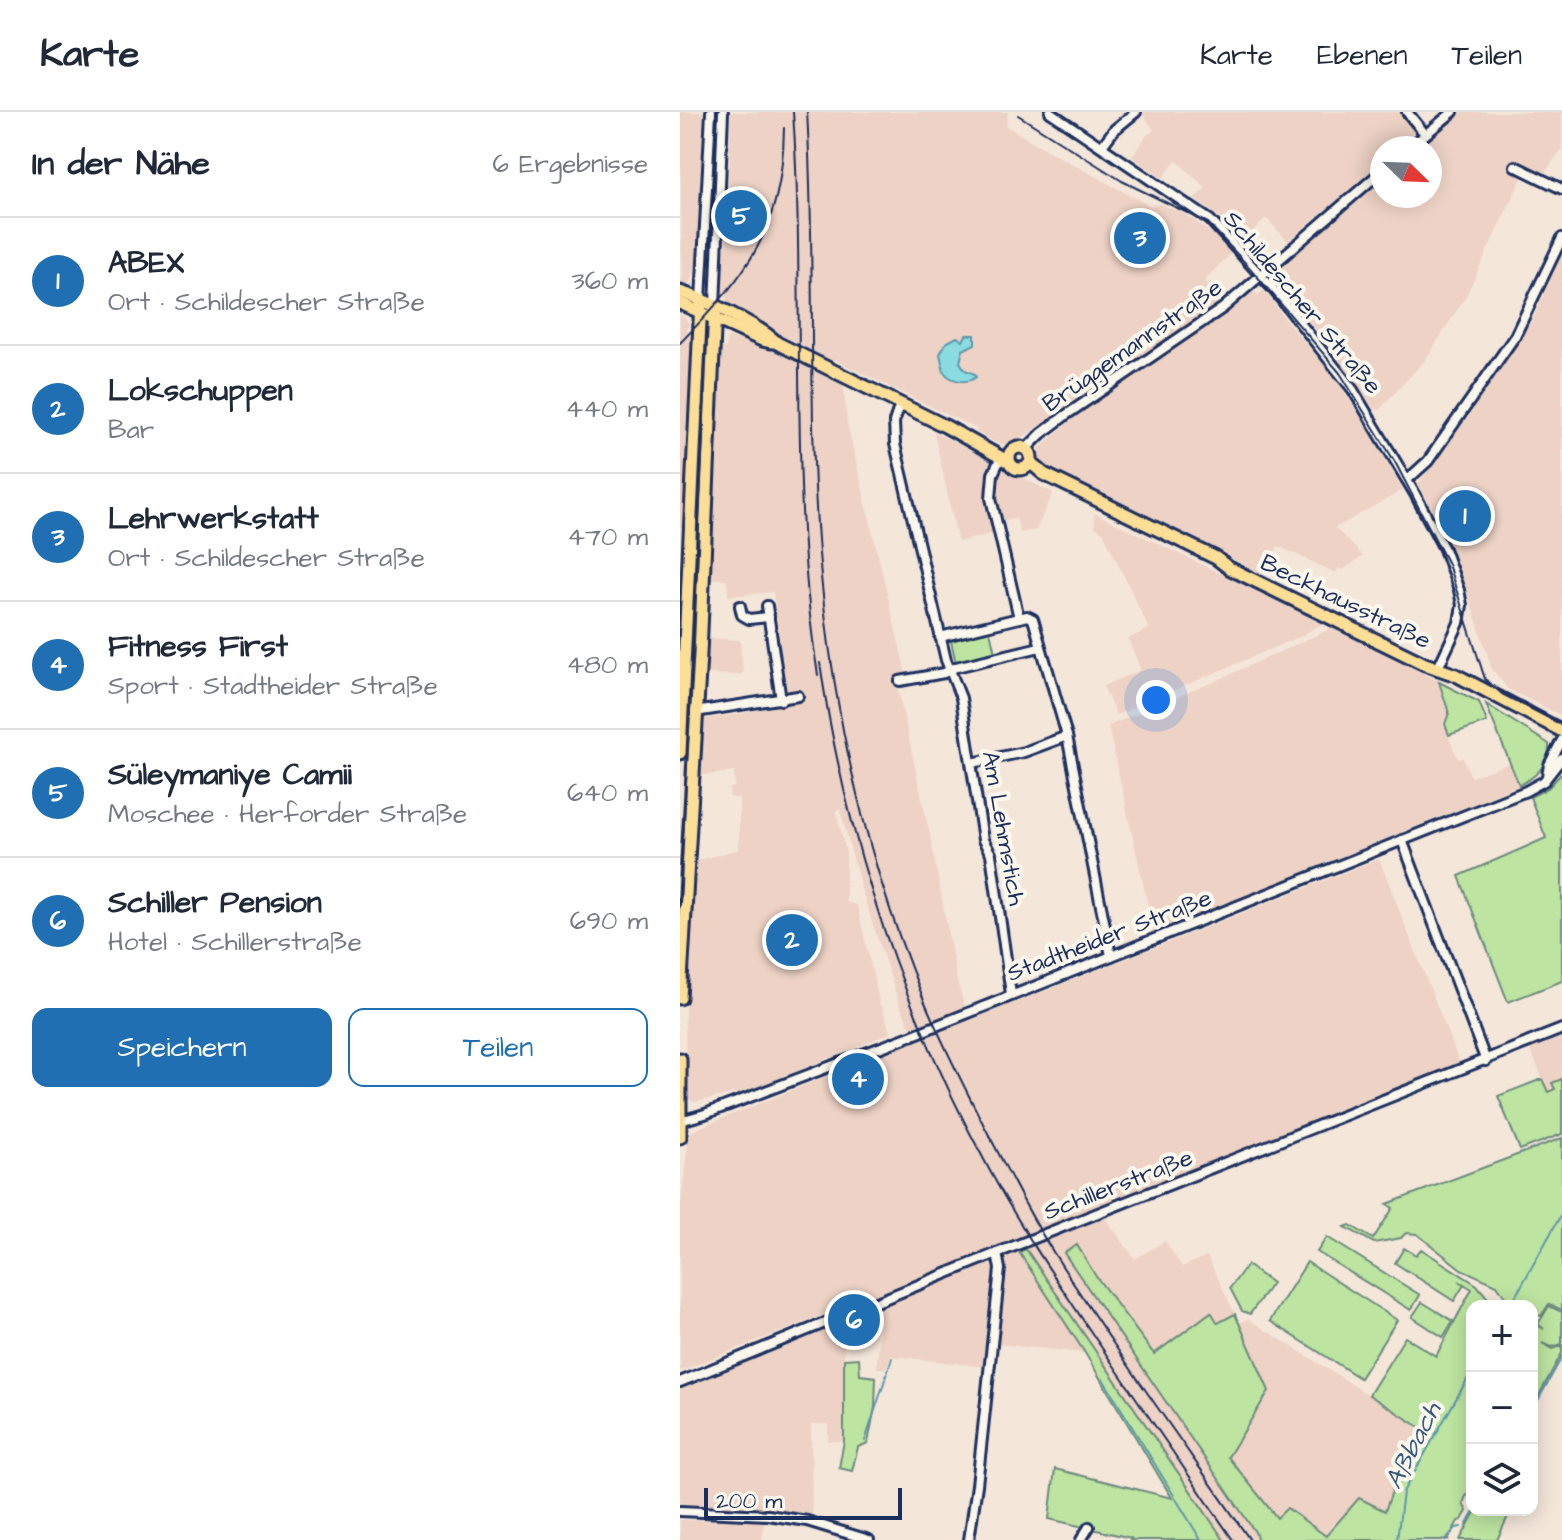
<!DOCTYPE html>
<html lang="de">
<head>
<meta charset="utf-8">
<style>
	body { margin:0; font-family:"Architects Daughter",sans-serif; background:#f2f2f3; color:#1f2937 }
	.controls { position:absolute; right:24px; bottom:24px; display:grid; overflow:hidden; border-radius:16px; box-shadow:0 4px 20px #0003 }
	.controls button { width:72px; height:72px; display:grid; place-items:center; padding:0; border:0; border-bottom:2px solid #e0e1e3; background:#fff; color:#1f2937; font:40px sans-serif }
	.compass { position:absolute; left:690px; top:24px; width:72px; height:72px; border-radius:50%; background:#fff; box-shadow:0 4px 20px #0003; rotate:113deg }
	.scale { position:absolute; left:24px; bottom:20px; width:198px; box-sizing:border-box; padding-left:8px; border:4px solid #1b2f5e; border-top:0; font-size:22px; line-height:28px; white-space:nowrap; color:#1b2f5e; -webkit-text-stroke:6px #fbf7ec; paint-order:stroke }
	.you { position:absolute; left:476px; top:588px; width:28px; height:28px; margin:-20px; border:6px solid #fff; border-radius:50%; background:#1a73e8; box-shadow:0 0 0 12px #1a73e833 }
	.badge { display:grid; place-items:center; width:52px; height:52px; border-radius:50%; background:#1f6fb2; color:#fff; font-size:26px; font-weight:700 }
	.pin { position:absolute; translate:-50% -50%; border:4px solid #fff; box-shadow:0 2px 8px #0006 }
	.list { margin:0; padding:0; list-style:none }
	h2 { display:flex; justify-content:space-between; align-items:center; height:104px; margin:0; padding:0 32px; font-size:34px }
	h2 small { font-size:26px; font-weight:400; color:#747a83 }
	.list li { display:grid; grid-template-columns:52px 1fr auto; gap:24px; align-items:center; box-sizing:border-box; height:128px; padding:0 32px; border-top:2px solid #e0e1e3 }
	.list b { display:block; font-size:30px; white-space:nowrap }
	.list p { margin:0; font-size:26px; white-space:nowrap; color:#747a83 }
	.list em { font-size:26px; font-style:normal; color:#747a83 }
	.actions { display:flex; gap:16px; padding:24px 32px }
	.actions a { flex:1; padding:18px 0; border:2px solid #1f6fb2; border-radius:16px; text-align:center; font-size:28px; color:#1f6fb2 }
	.actions .main { background:#1f6fb2; color:#fff }
	.icon { flex:none; width:44px; height:44px; fill:none; stroke:currentColor; stroke-width:2; stroke-linecap:round; stroke-linejoin:round }
	.map { position:relative; flex:none; width:882px; height:1428px; overflow:hidden }
	header { display:flex; align-items:center; gap:48px; box-sizing:border-box; height:112px; padding:0 40px; background:#fff; border-bottom:2px solid #e0e1e3 }
	header strong { font-size:38px }
	nav { display:flex; gap:44px; margin-inline-start:auto; font-size:28px }
	main { display:flex }
	aside { flex:1; background:#fff }
	.map>svg:first-child { display:block }
</style>
</head>
<body>
<header>
<strong>Karte</strong>
<nav><a>Karte</a><a>Ebenen</a><a>Teilen</a></nav>
</header>
<main>
<aside>
<h2>In der Nähe<small>6 Ergebnisse</small></h2>
<ul class="list">
<li><span class="badge">1</span><div><b>ABEX</b><p>Ort · Schildescher Straße</p></div><em>360 m</em></li>
<li><span class="badge">2</span><div><b>Lokschuppen</b><p>Bar</p></div><em>440 m</em></li>
<li><span class="badge">3</span><div><b>Lehrwerkstatt</b><p>Ort · Schildescher Straße</p></div><em>470 m</em></li>
<li><span class="badge">4</span><div><b>Fitness First</b><p>Sport · Stadtheider Straße</p></div><em>480 m</em></li>
<li><span class="badge">5</span><div><b>Süleymaniye Camii</b><p>Moschee · Herforder Straße</p></div><em>640 m</em></li>
<li><span class="badge">6</span><div><b>Schiller Pension</b><p>Hotel · Schillerstraße</p></div><em>690 m</em></li>
</ul>
<div class="actions"><a class="main">Speichern</a><a>Teilen</a></div>
</aside>
<div class="map">
<svg width="882" height="1428" viewBox="0 0 882 1428">
	<rect width="100%" height="100%" fill="#f5e6da"/>
	<filter id="ink" filterUnits="userSpaceOnUse"><feTurbulence type="fractalNoise" baseFrequency=".0125" numOctaves="2"/><feDisplacementMap in="SourceGraphic" scale="16" xChannelSelector="R" yChannelSelector="G"/><feConvolveMatrix kernelMatrix="1 2 1 2 8 2 1 2 1" color-interpolation-filters="sRGB"/></filter>
	<g filter="url(#ink)">
		<g fill="#edd2c5">
			<polygon points="0,0 23,0 17,151 9,173 2,174"/>
			<polygon points="51,0 328,0 326,14 370,40 470,94 479,92 503,101 533,122 551,141 525,168 538,192 334,331 328,333 317,331 296,320 297,317 155,248 150,248 46,194 47,186 40,179 42,145 46,134 45,89 48,84"/>
			<polygon points="466,0 722,0 736,18 719,36 702,36 702,50 608,129 586,106 562,130 541,106 514,87 526,76 496,48 483,66 452,45 466,24 474,18 463,2"/>
			<polygon points="782,0 882,0 882,37 863,63 847,55 785,186 746,247 699,298 695,298 645,229 597,169 601,163 598,158 702,67 702,84 750,84 750,36 739,36"/>
			<polygon points="882,142 882,604 828,577 812,557 782,463 759,409 738,372 783,312 839,229 853,207"/>
			<polygon points="574,179 578,183 583,179 588,183 608,211 651,260 686,313 723,378 655,416 683,444 663,458 658,456 656,461 598,434 583,462 367,356 359,349 360,336 399,301"/>
			<polygon points="0,202 9,211 7,220 14,226 13,264 9,271 5,415 0,415"/>
			<polygon points="47,226 60,227 93,239 163,271 167,311 228,570 217,573 250,723 277,869 289,909 699,747 780,952 370,1115 376,1125 425,1106 455,1147 485,1129 502,1155 527,1144 555,1202 538,1212 530,1201 554,1335 589,1279 559,1211 568,1207 743,1317 714,1374 705,1400 646,1424 628,1428 517,1428 404,1241 318,1232 315,1256 211,1244 206,1256 197,1256 200,1209 195,1197 357,1132 352,1121 0,1259 0,1100 9,1022 14,1018 237,928 220,894 181,776 160,697 156,699 166,741 166,790 177,793 200,894 202,894 210,921 70,978 15,990 9,988 6,982 5,903 12,750 59,737 59,686 49,685 50,676 55,675 54,660 17,664 20,607 49,604 121,589 119,582 107,578 93,480 48,484 47,467 28,467 39,286 36,285 38,236 46,236"/>
			<polygon points="254,320 312,350 305,365 305,377 314,421 278,430"/>
			<polygon points="322,356 373,381 356,418 340,421 336,406 320,409 315,380"/>
			<polygon points="414,401 585,483 642,512 621,524 436,603 423,574 461,558 448,527 469,517 423,420 415,415"/>
			<polygon points="652,516 757,568 768,602 763,612 778,647 783,646 791,665 830,651 839,673 474,820 428,614 536,569"/>
			<polygon points="26,526 60,528 63,561 58,563 24,562"/>
			<polygon points="882,924 882,967 873,971 875,977 868,980 850,937"/>
			<polygon points="164,1209 164,1329 148,1329 148,1312 131,1312 132,1404 115,1400 0,1391 0,1275"/>
			<polygon points="0,1408 84,1409 82,1428 0,1428"/>
		</g>
		<g fill="#bde4a0" stroke="#6c8a7f" stroke-width="2">
			<polygon points="310,519 315,541 276,551 271,529"/>
			<polygon points="759,570 799,590 807,610 769,623 765,612 769,601"/>
			<path d="M806,592L869,632C870,653 856,665 839,673Z"/>
			<polygon points="882,661 882,869 828,890 779,764 866,726 850,685 868,676"/>
			<polygon points="862,967 868,980 875,977 872,971 882,967 882,1022 840,1038 818,984"/>
			<polygon points="882,1026 882,1198 869,1192 861,1204 852,1200 852,1194 842,1194 825,1185 817,1173 781,1157 737,1122 726,1121 721,1126 694,1131 665,1115 670,1113 693,1127 713,1096 707,1092"/>
			<polygon points="647,1125 740,1183 731,1198 637,1140"/>
			<polygon points="397,1133 415,1163 474,1242 531,1200 538,1211 555,1202 589,1279 548,1345 597,1406 607,1396 646,1424 679,1386 705,1399 714,1374 743,1317 689,1283 725,1225 756,1244 792,1177 779,1169 784,1173 774,1189 715,1151 724,1136 736,1143 741,1137 797,1173 811,1190 823,1189 830,1194 792,1194 792,1381 786,1384 783,1392 787,1399 782,1408 778,1409 768,1428 578,1428 575,1420 384,1141"/>
			<polygon points="346,1137 544,1428 450,1428 451,1426 369,1407 375,1357 492,1386 405,1241 339,1140"/>
			<polygon points="627,1150 717,1208 680,1266 590,1209"/>
			<polygon points="567,1153 592,1171 570,1202 562,1199 550,1176"/>
			<polygon points="742,1190 773,1209 763,1225 732,1205"/>
			<polygon points="869,1194 882,1200 882,1232 872,1235 862,1231 873,1237 882,1234 882,1241 852,1296 852,1210 864,1217 858,1212"/>
			<polygon points="179,1246 180,1263 196,1265 195,1295 188,1331 178,1335 172,1359 159,1356 164,1329 164,1247"/>
			<polygon points="796,1398 831,1398 817,1428 780,1428"/>
		</g>
		<path fill="#8adce0" stroke="#5e97ac" stroke-width="2" d="M286,223H295V232L283,238L280,250L285,258L295,262L296,265C287,272 272,270 264,260L260,242L266,231L277,225L283,229Z"/>
		<g fill="none" stroke-linecap="round" stroke-linejoin="round">
			<g stroke="#5e97ac" stroke-width="2">
				<polyline points="834,1187 882,1101"/>
				<polyline points="423,1267 521,1428"/>
				<polyline points="852,1299 882,1245"/>
				<polyline points="185,1329 212,1246"/>
				<polyline points="787,1412 795,1398"/>
				<polyline points="717,1428 723,1380 792,1259"/>
				<polyline points="765,1428 776,1416 781,1415"/>
			</g>
			<defs>
				<g id="minor">
					<polyline points="370,0 530,108 593,177 673,278 735,382 764,437 779,478 782,493 779,511 757,558"/>
					<polyline points="727,0 745,22"/>
					<polyline points="422,34 434,18 456,0"/>
					<polyline points="729,36 773,0"/>
					<polyline points="835,54 882,77"/>
					<polyline points="21,188 31,0"/>
					<polyline points="35,195 43,0"/>
					<polyline points="220,292 214,310 215,332 266,548 281,586 303,728 311,742 331,882"/>
					<polyline points="346,337 361,322 386,303 543,196 702,59"/>
					<polyline points="321,345 313,362 311,386 339,506 347,504 353,507 387,624 431,844"/>
					<polyline points="727,368 748,349 835,224 882,126"/>
					<polyline points="60,494 62,503 69,507 89,505"/>
					<polyline points="87,494 101,588"/>
					<polyline points="260,525 339,506"/>
					<polyline points="220,569 264,561 276,555 360,535"/>
					<polyline points="15,600 118,584"/>
					<polyline points="292,651 344,640 387,624"/>
					<polyline points="867,664 869,653 882,628"/>
					<polyline points="722,728 806,949"/>
					<polyline points="0,1009 25,1002 233,923 846,679 864,669 882,646"/>
					<polyline points="0,1270 317,1141 882,917"/>
					<polyline points="0,1399 88,1403 127,1409 189,1428"/>
					<polyline points="289,1428 297,1373 320,1157 317,1141"/>
					<polyline points="401,1428 409,1415"/>
				</g>
				<g id="major">
					<path d="M0,180C24,187 80,214 97,231L265,314L329,350"/>
					<polyline points="0,191 82,228 91,230"/>
					<circle cx="340" cy="346" r="11"/>
					<polyline points="351,351 364,362 536,446 549,456 745,552 776,563 882,619"/>
					<polyline points="0,641 21,188"/>
					<polyline points="0,886 20,542 35,195"/>
					<polyline points="0,947 0,1025"/>
				</g>
			</defs>
			<use href="#minor" stroke="#1b2f5e" stroke-width="14"/>
			<use href="#major" stroke="#1b2f5e" stroke-width="17"/>
			<use href="#minor" stroke="#fbf7ec" stroke-width="8"/>
			<use href="#major" stroke="#fdde96" stroke-width="11"/>
			<g stroke="#1b2f5e" stroke-width="2">
				<polyline points="338,3 442,69 528,111 570,156 660,261 715,350 768,452 805,567 822,582 882,613"/>
				<polyline points="0,793 25,285"/>
			</g>
			<g stroke="#1b2f5e" stroke-width="2">
				<path d="M113,0C126,187 108,377 138,563"/>
				<path d="M127,0C137,164 125,329 144,493C159,628 192,763 244,888C264,935 287,981 311,1027C330,1063 348,1100 370,1135C433,1235 503,1331 570,1428"/>
				<path d="M0,231C69,160 102,119 104,16"/>
				<path d="M140,551C166,729 224,901 310,1059C341,1116 377,1169 413,1223C460,1291 506,1360 553,1428"/>
			</g>
		</g>
	</g>
	<g text-anchor="middle" stroke-width="8" stroke-linejoin="round" paint-order="stroke">
		<g font-size="24" fill="#1b2f5e" stroke="#fbf7ec">
			<text transform="translate(623 190) rotate(50)" y="8">Schildescher Straße</text>
			<text transform="translate(452 233) rotate(-35)" y="8">Brüggemannstraße</text>
			<text transform="translate(666 489) rotate(26)" y="8">Beckhausstraße</text>
			<text transform="translate(324 716) rotate(80)" y="8">Am Lehmstich</text>
			<text transform="translate(429 823) rotate(-21)" y="8">Stadtheider Straße</text>
			<text transform="translate(438 1072) rotate(-21)" y="8">Schillerstraße</text>
		</g>
		<g font-size="26" font-style="italic" fill="#375a7e" stroke="#fbf7ec">
			<text transform="translate(732 1333) rotate(-63)" y="9">Aßbach</text>
		</g>
	</g>
</svg>
<div class="controls">
<button>+</button>
<button>−</button>
<button><svg class="icon" aria-label="layers" viewBox="0 0 24 24"><path d="M12 4l9 5-9 5-9-5zM3 14l9 5 9-5"/></svg></button>
</div>
<svg class="compass" viewBox="-18 -18 36 36"><path d="M0-13l5 13h-10z" fill="#e53935"/><path d="M0 13l5-13h-10z" fill="#747a83"/></svg>
<div class="scale">200 m</div>
<div class="you"></div>
<div class="pin badge" style="left:785px;top:404px">1</div>
<div class="pin badge" style="left:112px;top:828px">2</div>
<div class="pin badge" style="left:460px;top:126px">3</div>
<div class="pin badge" style="left:178px;top:967px">4</div>
<div class="pin badge" style="left:61px;top:104px">5</div>
<div class="pin badge" style="left:174px;top:1208px">6</div>
</div>
</main>
</body>
</html>
